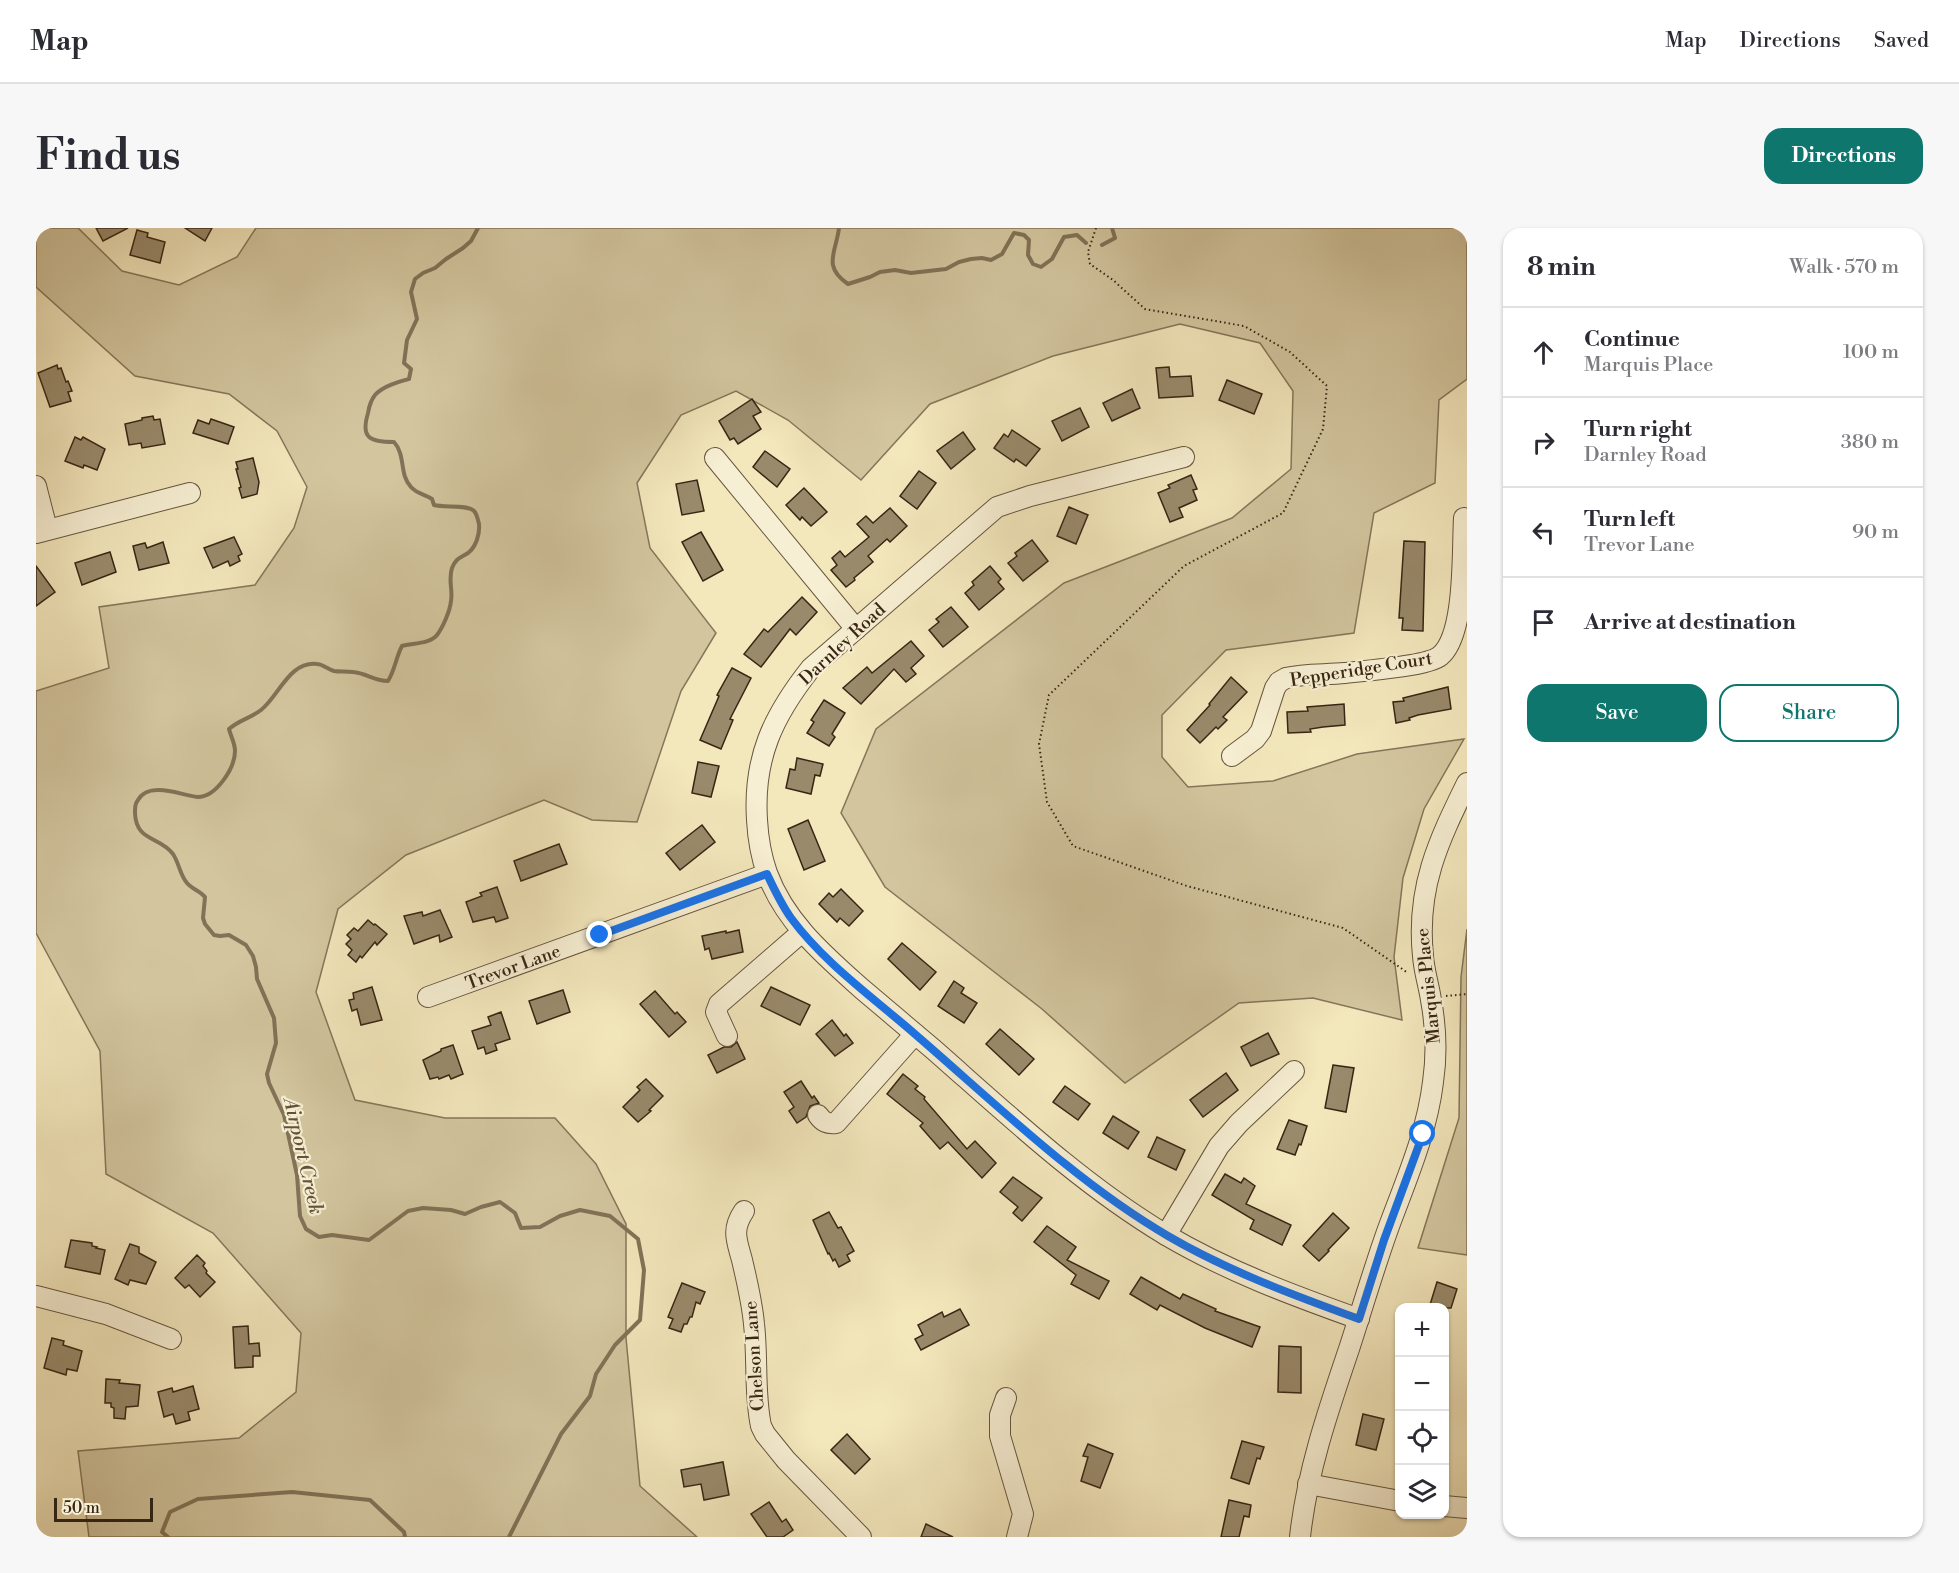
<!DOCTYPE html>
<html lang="en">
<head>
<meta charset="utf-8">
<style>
	body { margin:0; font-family:"Libre Bodoni",serif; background:#f7f7f7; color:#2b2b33 }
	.controls { position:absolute; right:18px; bottom:18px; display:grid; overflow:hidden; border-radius:12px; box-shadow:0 2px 4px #0004 }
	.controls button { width:54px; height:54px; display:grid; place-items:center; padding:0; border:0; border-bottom:2px solid #e1e1e2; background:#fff; color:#2b2b33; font:30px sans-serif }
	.scale { position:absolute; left:18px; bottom:15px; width:99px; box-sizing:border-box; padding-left:6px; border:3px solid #382614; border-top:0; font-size:16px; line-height:21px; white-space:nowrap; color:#382614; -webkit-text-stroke:4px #f7efd3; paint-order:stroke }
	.stop { position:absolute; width:18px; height:18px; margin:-14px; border:4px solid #1a73e8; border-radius:50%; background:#fff }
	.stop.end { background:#1a73e8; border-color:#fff; box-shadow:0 2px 6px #0008 }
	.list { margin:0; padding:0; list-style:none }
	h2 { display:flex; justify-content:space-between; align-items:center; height:78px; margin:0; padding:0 24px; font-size:26px }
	h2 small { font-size:20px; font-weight:400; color:#7c7c81 }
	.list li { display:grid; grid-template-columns:39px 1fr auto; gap:18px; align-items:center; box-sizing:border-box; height:90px; padding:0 24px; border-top:2px solid #e1e1e2 }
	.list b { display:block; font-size:22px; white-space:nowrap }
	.list p { margin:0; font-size:20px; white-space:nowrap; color:#7c7c81 }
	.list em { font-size:20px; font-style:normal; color:#7c7c81 }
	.actions { display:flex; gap:12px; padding:18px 24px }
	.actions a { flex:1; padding:14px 0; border:2px solid #0f766e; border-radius:18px; text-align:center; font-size:21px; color:#0f766e }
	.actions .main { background:#0f766e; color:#fff }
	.icon { flex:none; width:33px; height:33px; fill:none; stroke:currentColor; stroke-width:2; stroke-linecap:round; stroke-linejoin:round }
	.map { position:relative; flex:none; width:1431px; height:1309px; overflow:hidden; border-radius:18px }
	header { display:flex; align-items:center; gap:36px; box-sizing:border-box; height:84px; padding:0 30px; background:#fff; border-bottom:2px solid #e1e1e2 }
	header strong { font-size:28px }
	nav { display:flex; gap:33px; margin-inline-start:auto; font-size:21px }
	.intro { display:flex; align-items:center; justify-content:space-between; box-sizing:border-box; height:144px; padding:0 36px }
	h1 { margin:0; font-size:42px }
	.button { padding:15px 27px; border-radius:18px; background:#0f766e; color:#fff; font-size:21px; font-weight:700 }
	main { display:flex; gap:36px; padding:0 36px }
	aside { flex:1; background:#fff; border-radius:18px; box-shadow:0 2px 4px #0004 }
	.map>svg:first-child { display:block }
</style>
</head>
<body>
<header>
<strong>Map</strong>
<nav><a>Map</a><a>Directions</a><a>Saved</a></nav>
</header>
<div class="intro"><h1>Find us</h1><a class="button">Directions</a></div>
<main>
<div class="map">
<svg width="1431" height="1309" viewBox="0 0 1431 1309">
	<rect width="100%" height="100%" fill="#f3e7bc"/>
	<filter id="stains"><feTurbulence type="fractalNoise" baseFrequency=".00333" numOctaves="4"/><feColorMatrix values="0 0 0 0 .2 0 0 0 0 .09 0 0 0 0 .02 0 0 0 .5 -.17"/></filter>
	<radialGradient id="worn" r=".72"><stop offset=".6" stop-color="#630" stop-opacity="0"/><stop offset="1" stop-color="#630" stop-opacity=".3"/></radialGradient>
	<g fill="#d3c69f" stroke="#86765a" stroke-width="1.5">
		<polygon points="0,0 42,0 86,43 143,57 201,29 220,0 1431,0 1431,151 1403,172 1399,255 1338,285 1318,405 1190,422 1126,487 1126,529 1152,559 1237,553 1321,526 1428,511 1388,581 1367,650 1358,729 1366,792 1277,770 1203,775 1089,855 1006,781 849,659 805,585 840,501 1028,355 1196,290 1255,241 1257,163 1224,115 1144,96 1017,128 894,176 825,252 752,192 700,163 645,187 601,255 614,320 680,405 645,463 601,594 556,592 508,572 370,627 302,681 280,764 319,872 409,890 519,890 560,936 590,996 590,1110 604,1258 661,1309 53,1309 42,1223 203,1210 260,1164 265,1105 177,1005 70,946 64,823 0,705 0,463 73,440 63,379 219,357 258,300 271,259 241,203 193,166 99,148 0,59"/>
		<polygon points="1431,701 1431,1027 1382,1020 1423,890 1425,749"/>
	</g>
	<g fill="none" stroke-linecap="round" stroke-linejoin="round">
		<g stroke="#827257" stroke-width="4">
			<path d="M442,0L435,13L427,20L410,31L399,40L387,45L379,51L375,64L381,91L371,112L368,135L375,141L373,151C362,154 347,158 339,167C335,172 333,179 332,185C324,211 335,214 358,214C370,227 363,247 375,259C381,266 389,266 396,271L398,277C408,280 432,276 438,283C441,286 442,292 443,296C444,306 440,319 432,325C424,330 420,330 416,340C412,352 417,361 415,373C414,383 407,399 401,407C394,416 376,415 366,418C360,429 359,442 352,453C339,453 330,445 317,444C310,443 304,444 298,443C292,441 286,436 281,436C253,433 243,468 225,482C215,490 203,492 193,501C195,509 199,515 199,523C199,540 180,569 162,569C149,568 135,561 121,562C114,562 106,565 102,572C99,576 99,579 99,585C100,614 124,608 137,626C143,635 144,647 151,655C156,661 164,663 169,669L167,690L169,696L178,707L184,708L193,707L210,717L217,728L220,739L221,751L238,790L240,815L231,846L233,855L248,887L261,947L264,988L270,1001L283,1009L296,1007L333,1012L372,983L387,980L415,982L429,986L445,979L464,974L479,985L485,1000L504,999L524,988L544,982L574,988L602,1011L608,1042L604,1092L579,1117L560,1146L554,1168L525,1206L473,1309"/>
			<path d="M803,0C800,25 786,38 812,56L834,49L844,44L859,42L875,45L910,41L923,34L935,31L946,30L955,32L966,26L978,5L988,7L993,12L992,27L997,36L1005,39L1016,31L1028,9L1041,7L1050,15"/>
			<polyline points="1066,17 1079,10 1076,0"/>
			<polyline points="132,1309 126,1304 134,1284 162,1271 256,1264 334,1272 368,1304 369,1309"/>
		</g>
	</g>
	<g fill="#998a6b" stroke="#382614" stroke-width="1.5">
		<polygon points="60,0 92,0 67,13"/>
		<polygon points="149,0 176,0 169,13"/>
		<polygon points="101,2 112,5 111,9 129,14 124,35 94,27"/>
		<polygon points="21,137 22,141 25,140 30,154 32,153 36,163 32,164 35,173 14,179 2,145"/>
		<polygon points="1133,139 1134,149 1155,148 1157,168 1123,170 1120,140"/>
		<polygon points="1191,152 1226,166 1218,186 1183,172"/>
		<polygon points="1096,161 1104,180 1076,193 1067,175"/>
		<polygon points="716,171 725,184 717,188 725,201 702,216 698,210 694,212 683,193"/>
		<polygon points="1044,180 1053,199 1026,213 1016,193"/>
		<polygon points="117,188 118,192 124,191 129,216 106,220 105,215 93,217 89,196 106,192 106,190"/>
		<polygon points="175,191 198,199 192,216 157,205 162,192 173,196"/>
		<polygon points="976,202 1004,221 990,238 980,231 978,234 958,220 968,206 972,209"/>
		<polygon points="927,204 939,221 915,241 901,223"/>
		<polygon points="39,209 45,212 47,209 69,221 61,242 48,237 47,240 29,233"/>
		<polygon points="729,223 754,241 741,259 717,239"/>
		<polygon points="217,230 223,254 221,266 206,270 203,260 205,259 200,241 202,241 200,234"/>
		<polygon points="883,243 900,255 881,281 864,268"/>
		<polygon points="1155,247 1161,261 1157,262 1161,272 1143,280 1147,289 1134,294 1122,265 1134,260 1132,257"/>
		<polygon points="661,252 668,283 646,287 640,256"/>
		<polygon points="768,260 791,284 775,298 766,289 764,292 750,277"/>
		<polygon points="1033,279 1052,287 1040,316 1021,308"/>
		<polygon points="854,280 871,298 854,314 851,311 832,328 837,334 818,350 819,352 810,359 795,342 801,337 796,330 804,323 809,329 833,309 821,296 830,288 837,295"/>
		<polygon points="665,304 687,342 667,353 646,314"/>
		<polygon points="198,309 206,326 202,328 204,333 194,338 192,333 177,340 168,320"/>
		<polygon points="996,312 1012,333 987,353 972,335 981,328 979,325"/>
		<polygon points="1368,313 1389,314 1387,403 1366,402 1367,390 1363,390"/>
		<polygon points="127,314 133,335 103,342 97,318 109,315 111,320"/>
		<polygon points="74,324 80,344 46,357 39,335"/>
		<polygon points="0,338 19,364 0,378"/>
		<polygon points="954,338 965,351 962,354 968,361 943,382 929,365 938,357 936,354"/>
		<polygon points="766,369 781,384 760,407 754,401 725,439 708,426 728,401 732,404"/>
		<polygon points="915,379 932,399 907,419 893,402 903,394 900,391"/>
		<polygon points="875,413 888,428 875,440 880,446 870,454 858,441 825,476 807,460 831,439 836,445"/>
		<polygon points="696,440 715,450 694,491 697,492 685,521 664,512 683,468 681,467"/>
		<polygon points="1195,449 1211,464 1187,489 1191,492 1182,501 1180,499 1164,515 1151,502 1174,477 1173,476"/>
		<polygon points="1412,459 1415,481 1382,487 1373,490 1374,492 1360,495 1357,474 1368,473 1367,470"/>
		<polygon points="788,472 809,485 796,506 799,509 793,518 771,505 778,494 775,492"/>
		<polygon points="1308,476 1309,497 1287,499 1274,501 1275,504 1252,505 1251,484 1272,483 1271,479"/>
		<polygon points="761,530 787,536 784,548 779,547 775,566 750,560 754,541 759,542"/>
		<polygon points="662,534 683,538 675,569 656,565"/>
		<polygon points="772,592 789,633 768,642 752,601"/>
		<polygon points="666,597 679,614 644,642 630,625"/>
		<polygon points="523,616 531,636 485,653 478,633"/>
		<polygon points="461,659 472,690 460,694 458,689 437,694 430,674 446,668 444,665"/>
		<polygon points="805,661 827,683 813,698 804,690 801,694 783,676 793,665 797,669"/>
		<polygon points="404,682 416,709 404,714 403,707 378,716 368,688 386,684 387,688"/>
		<polygon points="332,692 338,697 339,696 351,706 341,717 339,714 326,730 324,728 320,734 312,727 316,722 310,716 315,711 311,707 318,700 322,703"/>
		<polygon points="703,702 707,724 676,731 673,720 669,722 666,708 690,703 690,705"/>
		<polygon points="866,715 900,744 884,762 852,731"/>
		<polygon points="918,753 928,760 925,765 941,775 928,795 902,778"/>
		<polygon points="336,759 346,792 325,797 321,781 316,783 313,772 318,771 317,765"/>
		<polygon points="735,759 774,777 764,797 725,778"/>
		<polygon points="527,762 534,784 501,796 493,773"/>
		<polygon points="619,763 639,786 641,784 650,794 633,809 604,776"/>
		<polygon points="465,784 474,811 459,816 461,822 450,826 448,819 442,821 436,803 455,797 452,789"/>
		<polygon points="796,792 808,808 810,806 817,815 799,828 780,806"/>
		<polygon points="964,801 998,831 983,847 950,816"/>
		<polygon points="1232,805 1243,826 1215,838 1205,819"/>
		<polygon points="701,814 709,831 681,845 672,827 688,819 695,819"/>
		<polygon points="417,817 427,846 415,851 413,847 403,851 402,849 394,851 387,832 405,823 405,821"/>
		<polygon points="1297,837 1318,840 1310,884 1289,880"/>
		<polygon points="1190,845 1202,862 1167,889 1154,872"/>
		<polygon points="867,846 882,858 879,861 889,869 888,871 931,921 939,913 960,935 946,950 912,914 904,921 884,898 887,895 851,866"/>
		<polygon points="610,851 627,868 613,882 615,883 602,894 587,879 604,862 601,859"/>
		<polygon points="765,853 776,870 778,868 783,875 774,878 770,889 761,895 753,883 758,879 748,864"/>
		<polygon points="1029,858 1054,876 1042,892 1017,874"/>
		<polygon points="1077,888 1103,904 1092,921 1067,905"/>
		<polygon points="1253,892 1271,898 1265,917 1263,916 1259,927 1241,921"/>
		<polygon points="1121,909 1149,922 1140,942 1112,929"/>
		<polygon points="1189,946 1205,955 1208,950 1219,958 1210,976 1255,997 1246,1017 1214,1001 1218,992 1176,967"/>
		<polygon points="977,949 1006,970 986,993 977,985 982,979 964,964"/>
		<polygon points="793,984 802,1000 805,999 818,1023 811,1027 814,1033 803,1039 799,1031 797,1033 793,1025 792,1026 777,992"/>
		<polygon points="1297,985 1313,1000 1292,1022 1293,1023 1283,1033 1267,1018"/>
		<polygon points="1011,998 1040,1019 1031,1032 1073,1053 1063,1071 1035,1056 1040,1047 998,1014"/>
		<polygon points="35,1012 56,1015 56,1018 61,1019 60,1020 69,1022 64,1046 29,1039"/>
		<polygon points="94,1016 103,1019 103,1025 120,1034 110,1056 94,1052 92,1057 79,1051"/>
		<polygon points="161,1027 169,1035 167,1038 171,1043 170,1045 179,1054 164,1069 153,1057 149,1060 139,1050"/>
		<polygon points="1105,1049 1144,1071 1147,1066 1180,1081 1179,1083 1224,1099 1216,1119 1169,1100 1124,1077 1121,1082 1094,1066"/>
		<polygon points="1401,1054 1421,1061 1415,1080 1393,1080"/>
		<polygon points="646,1055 669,1064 664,1076 660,1074 656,1089 654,1089 651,1096 648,1096 645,1104 633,1100 637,1091 632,1089"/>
		<polygon points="924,1081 933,1097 885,1122 879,1111 887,1107 882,1097 906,1084 908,1089"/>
		<polygon points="212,1098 213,1116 223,1115 224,1128 217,1128 217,1139 199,1140 197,1099"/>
		<polygon points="16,1110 28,1113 27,1117 46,1123 41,1143 31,1141 30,1147 8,1140"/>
		<polygon points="1243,1118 1265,1119 1265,1165 1242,1164"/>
		<polygon points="70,1151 84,1152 83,1155 104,1157 102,1178 90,1179 89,1191 78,1190 78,1180 75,1179 75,1175 69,1175"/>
		<polygon points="157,1158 163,1181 152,1184 154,1192 140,1196 137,1186 128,1189 122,1164 136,1160 137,1164"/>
		<polygon points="1327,1186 1348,1191 1340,1222 1320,1217"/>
		<polygon points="811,1206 834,1231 819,1246 795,1222"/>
		<polygon points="1206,1213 1228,1219 1224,1231 1221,1230 1213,1256 1195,1250"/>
		<polygon points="1052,1216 1077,1226 1064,1260 1045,1253 1052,1229 1047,1228"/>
		<polygon points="687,1234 693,1267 668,1272 665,1256 648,1259 645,1242"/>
		<polygon points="1193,1272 1215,1277 1213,1289 1208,1288 1203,1309 1185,1309"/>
		<polygon points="733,1274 746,1294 750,1291 757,1302 747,1309 731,1309 715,1286"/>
		<polygon points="890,1296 917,1309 885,1309"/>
	</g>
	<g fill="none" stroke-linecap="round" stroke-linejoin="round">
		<defs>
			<g id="minor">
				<path d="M1148,229L994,268L961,279L775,440C737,488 717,530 721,592C722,610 725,628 731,645C749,694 788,727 826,761C850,781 873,801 897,821C971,886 1045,956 1130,1007C1191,1043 1256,1067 1323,1091"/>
				<polyline points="679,230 820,401"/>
				<polyline points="0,258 11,301"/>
				<polyline points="0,305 154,265"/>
				<path d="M1196,528L1219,511L1225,503L1239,460L1243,454L1250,450C1269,445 1290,447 1309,445C1328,443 1392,438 1404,428C1430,407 1426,322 1428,290"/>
				<polyline points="392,769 731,646"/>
				<polyline points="691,808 680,784 683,776 766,704"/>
				<path d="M782,887C787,894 791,896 800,895L879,806"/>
				<path d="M708,983C695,1002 701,1013 706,1032C711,1053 716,1074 718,1096C722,1130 718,1165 725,1198L729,1206L750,1232L825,1309"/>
				<polyline points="1130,1007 1183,918 1203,895 1258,843"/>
				<polyline points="0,1068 70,1086 135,1111"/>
				<polyline points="970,1170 964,1187 964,1208 987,1286 981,1309"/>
				<polyline points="1272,1256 1364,1273"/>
				<polyline points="1408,1278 1431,1280"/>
				<path d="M1264,1309C1271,1244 1292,1183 1313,1121C1326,1081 1338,1040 1352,1001C1370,952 1391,905 1397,854C1401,827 1400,799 1395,772C1393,758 1388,743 1387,728C1380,660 1402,614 1431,555"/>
			</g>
		</defs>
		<use href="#minor" stroke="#67563e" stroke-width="22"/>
		<g stroke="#382614" stroke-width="2" stroke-dasharray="1.5 3" stroke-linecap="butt">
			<polyline points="1060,0 1052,24 1054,36 1077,52 1109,81 1208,98 1254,124 1291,158 1287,201 1247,285 1148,338 1013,467 1003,516 1011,574 1037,618 1151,658 1307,700 1372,745"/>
			<polyline points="1410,768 1431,766"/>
		</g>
		<use href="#minor" stroke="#f7efd3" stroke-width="20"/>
	</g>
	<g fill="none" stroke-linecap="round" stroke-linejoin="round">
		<path stroke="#1a73e8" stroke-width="8" d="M564,707L731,646C738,661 745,676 755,690C789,736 838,770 880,807C960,876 1041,955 1132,1008C1192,1043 1257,1067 1323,1091L1348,1012L1387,906"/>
	</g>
	<g text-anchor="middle" stroke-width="4.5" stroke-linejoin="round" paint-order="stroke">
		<g font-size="18" fill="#382614" stroke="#f7efd3">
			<text transform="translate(806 416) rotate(-43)" y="6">Darnley Road</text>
			<text transform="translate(1325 441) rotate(-9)" y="6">Pepperidge Court</text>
			<text transform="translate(477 739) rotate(-20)" y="6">Trevor Lane</text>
			<text transform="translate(1392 758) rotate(-96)" y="6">Marquis Place</text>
			<text transform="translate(718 1128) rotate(-94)" y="6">Chelson Lane</text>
		</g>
		<g font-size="20" font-style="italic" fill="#63523b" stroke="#f7efd3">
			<text transform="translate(268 928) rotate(77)" y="7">Airport Creek</text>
		</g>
	</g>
	<rect width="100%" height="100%" filter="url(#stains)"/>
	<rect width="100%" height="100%" fill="url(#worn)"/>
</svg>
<div class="controls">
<button>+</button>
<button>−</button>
<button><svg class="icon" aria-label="locate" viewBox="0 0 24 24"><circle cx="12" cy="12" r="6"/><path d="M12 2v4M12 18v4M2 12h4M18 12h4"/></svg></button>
<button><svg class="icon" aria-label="layers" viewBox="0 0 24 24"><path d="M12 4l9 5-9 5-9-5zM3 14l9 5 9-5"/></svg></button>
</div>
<div class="scale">50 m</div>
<div class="stop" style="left:1387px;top:906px"></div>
<div class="stop end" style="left:564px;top:707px"></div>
</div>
<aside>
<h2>8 min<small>Walk · 570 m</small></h2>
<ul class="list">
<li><svg class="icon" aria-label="ahead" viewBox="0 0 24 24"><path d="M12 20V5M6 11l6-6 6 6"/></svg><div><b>Continue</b><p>Marquis Place</p></div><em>100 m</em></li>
<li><svg class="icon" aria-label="right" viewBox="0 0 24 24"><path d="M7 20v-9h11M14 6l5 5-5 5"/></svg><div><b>Turn right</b><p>Darnley Road</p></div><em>380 m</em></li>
<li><svg class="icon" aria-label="left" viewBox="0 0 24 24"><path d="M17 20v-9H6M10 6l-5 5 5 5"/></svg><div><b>Turn left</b><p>Trevor Lane</p></div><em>90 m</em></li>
<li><svg class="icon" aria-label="arrive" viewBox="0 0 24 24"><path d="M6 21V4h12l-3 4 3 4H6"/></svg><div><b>Arrive at destination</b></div></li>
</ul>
<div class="actions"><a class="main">Save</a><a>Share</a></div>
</aside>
</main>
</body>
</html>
